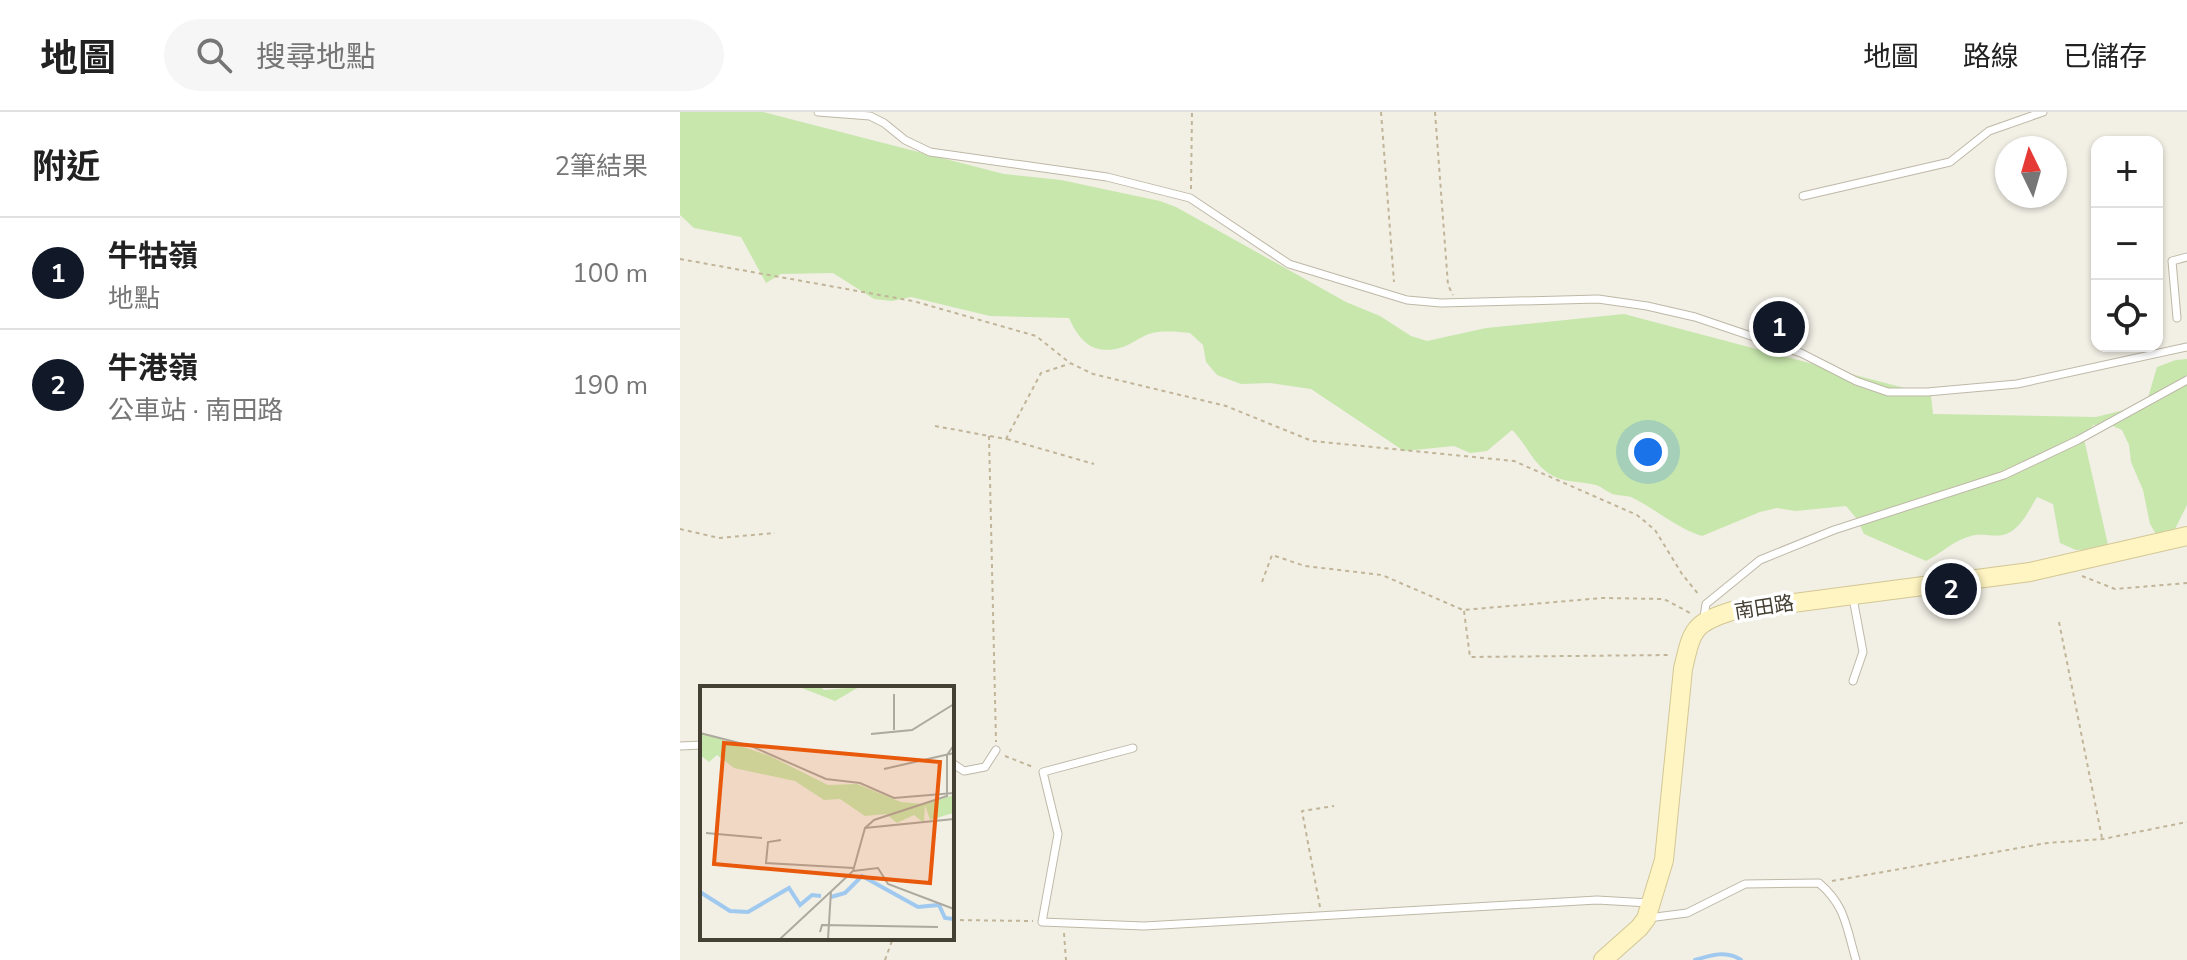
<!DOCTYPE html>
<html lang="zh-TW">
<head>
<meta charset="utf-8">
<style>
	body { margin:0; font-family:"Nunito Sans","Noto Sans TC",sans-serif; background:#f6f6f6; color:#222 }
	.controls { position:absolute; right:24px; top:24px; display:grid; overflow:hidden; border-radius:16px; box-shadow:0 2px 6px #0004 }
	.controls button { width:72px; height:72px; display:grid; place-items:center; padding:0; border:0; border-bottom:2px solid #e0e0e0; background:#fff; color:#222; font:40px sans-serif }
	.compass { position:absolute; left:1315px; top:24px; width:72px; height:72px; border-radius:50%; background:#fff; box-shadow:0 2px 6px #0004; rotate:355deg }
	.you { position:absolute; left:968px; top:340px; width:28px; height:28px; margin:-20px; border:6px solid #fff; border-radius:50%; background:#1a73e8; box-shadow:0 0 0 12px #1a73e833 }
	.badge { display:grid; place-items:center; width:52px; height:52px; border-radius:50%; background:#111827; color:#fff; font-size:26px; font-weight:700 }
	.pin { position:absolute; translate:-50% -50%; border:4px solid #fff; box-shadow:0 2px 8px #0006 }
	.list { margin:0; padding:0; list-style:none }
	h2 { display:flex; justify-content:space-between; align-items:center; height:104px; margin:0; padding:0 32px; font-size:34px }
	h2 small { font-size:26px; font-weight:400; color:#767676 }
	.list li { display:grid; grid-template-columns:52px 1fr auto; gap:24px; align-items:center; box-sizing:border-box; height:112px; padding:0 32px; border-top:2px solid #e0e0e0 }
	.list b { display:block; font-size:30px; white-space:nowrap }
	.list p { margin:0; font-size:26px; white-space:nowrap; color:#767676 }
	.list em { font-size:26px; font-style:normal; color:#767676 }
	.icon { flex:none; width:44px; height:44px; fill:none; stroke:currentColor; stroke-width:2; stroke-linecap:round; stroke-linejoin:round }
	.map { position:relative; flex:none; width:1507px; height:848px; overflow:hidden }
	header { display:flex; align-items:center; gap:48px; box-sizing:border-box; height:112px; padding:0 40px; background:#fff; border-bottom:2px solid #e0e0e0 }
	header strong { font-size:38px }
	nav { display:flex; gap:44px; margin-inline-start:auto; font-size:28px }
	.search { width:560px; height:72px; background:#f6f6f6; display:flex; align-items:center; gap:20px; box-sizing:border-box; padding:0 28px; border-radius:44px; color:#767676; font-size:30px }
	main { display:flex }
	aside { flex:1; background:#fff }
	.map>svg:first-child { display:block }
</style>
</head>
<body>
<header>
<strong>地圖</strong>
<div class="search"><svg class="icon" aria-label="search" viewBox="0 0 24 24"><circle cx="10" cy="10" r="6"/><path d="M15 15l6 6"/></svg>搜尋地點</div>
<nav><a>地圖</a><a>路線</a><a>已儲存</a></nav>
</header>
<main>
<aside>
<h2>附近<small>2筆結果</small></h2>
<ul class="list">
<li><span class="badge">1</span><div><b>牛牯嶺</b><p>地點</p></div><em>100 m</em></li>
<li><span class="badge">2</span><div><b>牛港嶺</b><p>公車站 · 南田路</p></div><em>190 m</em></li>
</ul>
</aside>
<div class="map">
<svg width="1507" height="848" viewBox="0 0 1507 848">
	<rect width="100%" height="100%" fill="#f2efe5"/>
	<path fill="#c8e7ad" d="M0,0H83L324,62L381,68L480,89L496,95L666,190L700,204L731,224L747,229L806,216L944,202L1251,283L1253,302L1416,305L1452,296L1467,289L1477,255L1496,248L1507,247V393L1494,419L1479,427L1470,412L1463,378L1451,350L1449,333L1442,318L1428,312L1413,313L1404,327L1429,437L1396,438L1380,431L1373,392L1357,385C1349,398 1340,419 1323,423C1314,425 1301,421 1291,424C1274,428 1262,441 1246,449L1184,422L1177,407L1166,394L1116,399L1097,396L1080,400L1022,424C996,416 976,397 951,385C945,383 938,384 932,382C926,379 922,375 916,373C899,369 882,371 868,361C851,349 846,331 832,318L807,339L790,341L774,334L724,339L631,277L590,271L561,272L537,263L526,250L523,233L510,221C500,220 489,219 478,220C465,221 456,230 443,235C415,244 400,231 389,206L310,204L231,185L212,189L194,187L153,161L101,162L86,171L61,125L14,116L0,103Z"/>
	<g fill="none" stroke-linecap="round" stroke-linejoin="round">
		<path stroke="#a0c9f0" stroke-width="4" d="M1015,848C1031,843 1047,838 1061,848"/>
		<defs>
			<g id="service">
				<polyline points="138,0 190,4 204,11 225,28 250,40 427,65 510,86 609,152 727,188 761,191 918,187 967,194 1015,205 1121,241 1176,269 1208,280 1247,280 1337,272 1507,235"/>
				<polyline points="1123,84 1270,50 1309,19 1363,0"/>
				<polyline points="1497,206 1492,149 1507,145"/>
				<polyline points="1024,505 1026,492 1080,448 1154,418 1324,363 1398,328 1507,268"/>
				<polyline points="1173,569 1183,540 1173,486"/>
				<polyline points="0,634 22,633"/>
				<polyline points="453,636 363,660 378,722 362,810 464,814 917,788 969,791"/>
				<polyline points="272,651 284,659 305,655 316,638"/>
				<path d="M968,806L1007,801L1065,772L1139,771C1166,794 1166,815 1176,848"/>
			</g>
			<path id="secondary" d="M923,848L959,816L966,807L984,748L1003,557C1012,518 1013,511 1052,499L1350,460L1507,424"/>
		</defs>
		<use href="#service" stroke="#beb8a7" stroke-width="9"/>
		<use href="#secondary" stroke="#d3c794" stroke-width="20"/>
		<g stroke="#c0b598" stroke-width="2" stroke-dasharray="4 4" stroke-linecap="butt">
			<polyline points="701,0 714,170"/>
			<polyline points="755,0 768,173 773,183"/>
			<polyline points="511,77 512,0"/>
			<polyline points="0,147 233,189 356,224 390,251 413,262 546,294 632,329 834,349 957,403 975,418 1002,462 1019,483"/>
			<polyline points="255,314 326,327 361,261 389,252"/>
			<polyline points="309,324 316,630"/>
			<polyline points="327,327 414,352"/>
			<polyline points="0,417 39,426 95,421"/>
			<polyline points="1402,464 1435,477 1507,471"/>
			<polyline points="582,470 592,443 625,454 702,463 783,498 922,486 984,487 1012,502"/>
			<polyline points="784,499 790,545 989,543"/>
			<polyline points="1379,510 1422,726"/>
			<polyline points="325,644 353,655"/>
			<polyline points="1152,769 1367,731 1423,727 1507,710"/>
			<polyline points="640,795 622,699 654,694"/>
			<polyline points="272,808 353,809"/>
			<polyline points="384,821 386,848"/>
			<polyline points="205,848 213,826"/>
		</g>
		<use href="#service" stroke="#fff" stroke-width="7"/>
		<use href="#secondary" stroke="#fff5c2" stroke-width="18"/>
	</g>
	<g text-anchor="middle" stroke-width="7" stroke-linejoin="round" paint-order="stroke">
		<g font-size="20" fill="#454034" stroke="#fff">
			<text transform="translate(1084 495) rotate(-9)" y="7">南田路</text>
		</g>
	</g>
	<g transform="translate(20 574)">
		<rect width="254" height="254" fill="#f2efe5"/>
		<path d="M121,1L124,4L159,1L135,15L102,2ZM0,46L70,70L128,99L157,98L201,116L223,118L254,109L253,127L230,134L225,119L224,137L214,129L197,137L186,128L165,130L140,113L124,114L95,95L34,82L17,69L9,76L0,69Z" fill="#c8e7ad"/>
		<path fill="none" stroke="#a0c9f0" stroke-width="4" d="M0,206L30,225L48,226L89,202L100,219L112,209L121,210M131,211L145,207L162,190L218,221L239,219L245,232L254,233"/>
		<path fill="none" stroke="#ada99e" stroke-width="2" d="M194,44V8M0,47L51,60L126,93L160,97L194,112L254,107M171,48L212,44L254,18M184,83L254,67M165,142L174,134L247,110V69L254,59M6,147L62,152M81,154L68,156L66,177L154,182M153,185L178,182L188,198L254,223M120,246L122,239L238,241M80,253L153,185L165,142L254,133M128,253L131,205"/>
		<path fill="#e8590c" fill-opacity="0.15" stroke="#e8590c" stroke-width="4" d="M24,57L240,76L230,197L14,178Z"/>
		<rect width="254" height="254" fill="none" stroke="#454034" stroke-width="4"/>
	</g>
</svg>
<div class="controls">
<button>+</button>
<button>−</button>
<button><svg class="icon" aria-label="locate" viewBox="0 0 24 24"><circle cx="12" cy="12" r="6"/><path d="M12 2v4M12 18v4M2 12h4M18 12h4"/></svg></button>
</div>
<svg class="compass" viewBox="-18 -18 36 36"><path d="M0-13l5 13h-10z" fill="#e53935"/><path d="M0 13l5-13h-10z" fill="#767676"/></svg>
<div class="you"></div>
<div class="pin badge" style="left:1099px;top:215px">1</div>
<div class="pin badge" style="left:1271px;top:477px">2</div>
</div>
</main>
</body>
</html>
